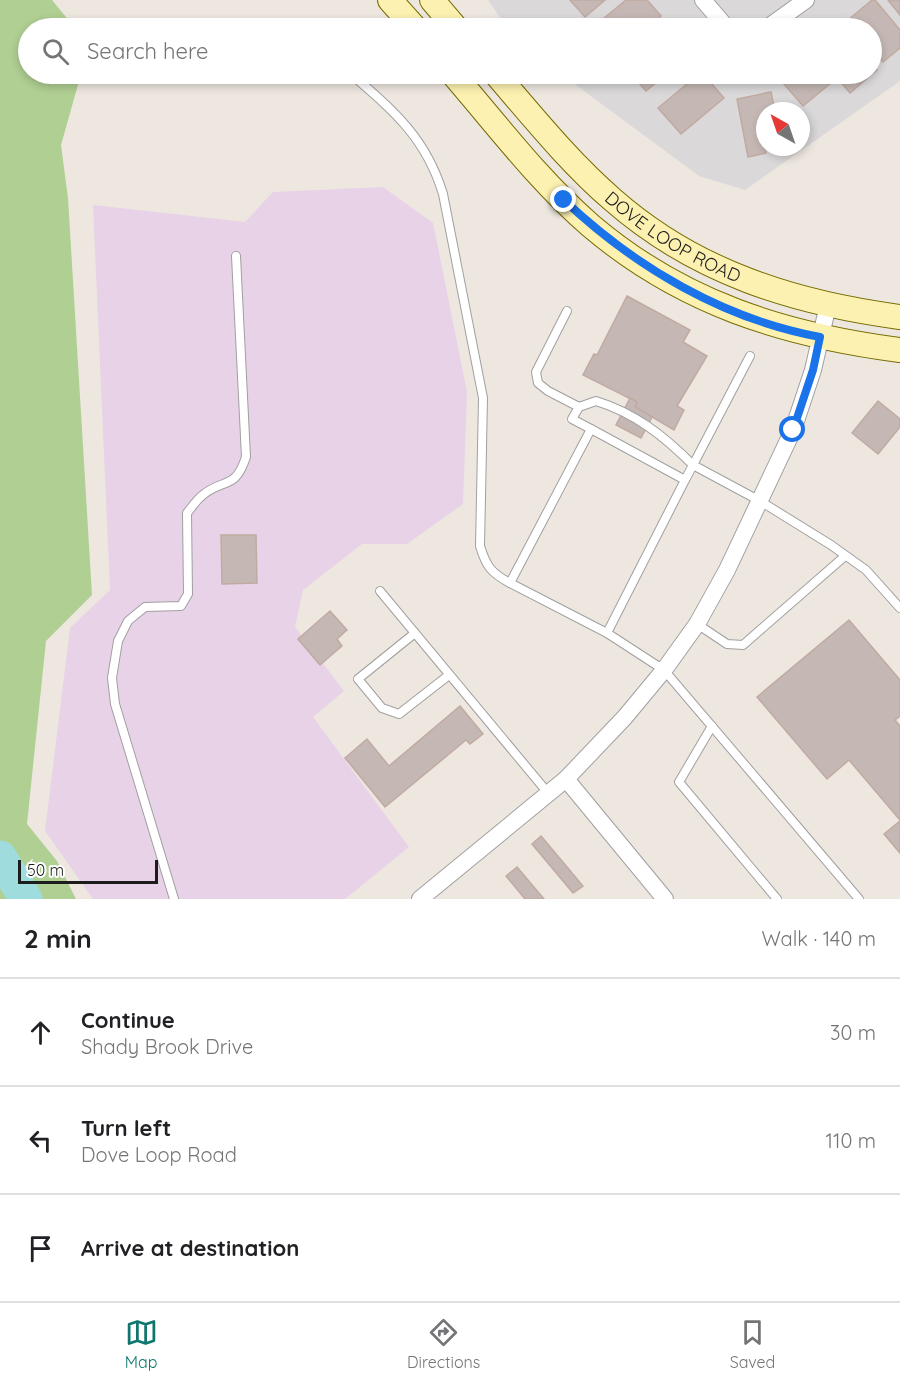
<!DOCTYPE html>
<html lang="en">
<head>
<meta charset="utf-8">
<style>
	body { margin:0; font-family:Quicksand,sans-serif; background:#f2f2f2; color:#202124 }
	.compass { position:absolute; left:756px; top:102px; width:54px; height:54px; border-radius:50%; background:#fff; box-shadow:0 3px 9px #0003; rotate:320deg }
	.scale { position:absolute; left:18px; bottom:15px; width:140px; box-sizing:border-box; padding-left:6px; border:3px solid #1c1c1c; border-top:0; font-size:16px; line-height:21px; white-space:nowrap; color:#1c1c1c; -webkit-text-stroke:4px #fff; paint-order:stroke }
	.stop { position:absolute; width:18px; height:18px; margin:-14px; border:4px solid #1a73e8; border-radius:50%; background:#fff }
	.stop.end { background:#1a73e8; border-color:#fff; box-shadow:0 2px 6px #0008 }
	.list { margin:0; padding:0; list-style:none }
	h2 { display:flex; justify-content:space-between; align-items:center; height:78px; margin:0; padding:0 24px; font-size:26px }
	h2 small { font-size:20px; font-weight:400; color:#757577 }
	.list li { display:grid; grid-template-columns:39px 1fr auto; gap:18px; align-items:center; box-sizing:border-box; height:108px; padding:0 24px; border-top:2px solid #e0e0e0 }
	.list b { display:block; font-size:22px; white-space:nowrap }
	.list p { margin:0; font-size:20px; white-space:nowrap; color:#757577 }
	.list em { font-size:20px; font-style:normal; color:#757577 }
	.icon { flex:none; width:33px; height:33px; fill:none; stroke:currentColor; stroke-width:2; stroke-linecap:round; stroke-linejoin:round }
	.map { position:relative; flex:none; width:900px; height:899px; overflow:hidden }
	.search { position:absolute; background:#fff; box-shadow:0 3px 9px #0003; left:18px; right:18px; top:18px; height:66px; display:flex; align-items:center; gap:15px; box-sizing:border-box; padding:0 21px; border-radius:33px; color:#757577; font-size:22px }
	.sheet { height:402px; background:#fff }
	nav { display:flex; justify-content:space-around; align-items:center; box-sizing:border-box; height:84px; border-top:2px solid #e0e0e0; background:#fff; font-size:16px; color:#757577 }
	nav a { display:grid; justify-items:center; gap:3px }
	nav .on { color:#0f766e }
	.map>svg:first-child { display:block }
</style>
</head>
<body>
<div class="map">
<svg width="900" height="899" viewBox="0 0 900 899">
	<rect width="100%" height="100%" fill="#eee7e0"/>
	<path fill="#dad8d9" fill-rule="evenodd" d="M488,0H900V81L745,190L699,176L561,74H872V28H507ZM765,111H801V147H765Z"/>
	<polygon fill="#e7d2e7" points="383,187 433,223 467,392 463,504 407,544 362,544 303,590 295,627 344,691 313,717 409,847 345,899 93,899 45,831 70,628 110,590 93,205 245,222 273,192"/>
	<polygon fill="#b0cf93" points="0,0 52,0 75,28 28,28 28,74 81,74 61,145 68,198 92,595 46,641 27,824 57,861 76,899 0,899"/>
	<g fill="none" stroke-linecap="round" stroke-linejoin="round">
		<polyline stroke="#9edcde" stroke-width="33" points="0,857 26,899"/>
	</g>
	<g fill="#c5b8b4" stroke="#c0aaa2" stroke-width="1.5">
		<polygon points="570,0 605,0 585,17"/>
		<polygon points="626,0 647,0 661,16 647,28 592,28"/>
		<polygon points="872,0 875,0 900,30 900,48 883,62 872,48 872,28 855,28 848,20"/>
		<polygon points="888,0 900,0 900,15"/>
		<polygon points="872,64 877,70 850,93 834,74 872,74"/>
		<polygon points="631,74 667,74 646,91"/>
		<polygon points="699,74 703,74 724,98 681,134 658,108"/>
		<polygon points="780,74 823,74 831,83 803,106 777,76"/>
		<polygon points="771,92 775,111 765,111 764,143 766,153 748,157 737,99"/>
		<polygon points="627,296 690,330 683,342 707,356 677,406 684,410 674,430 635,407 637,402 583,375 594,354 597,355"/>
		<polygon points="630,398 637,402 635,407 652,417 641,438 616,425"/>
		<polygon points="878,401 900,419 900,427 878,454 852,433"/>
		<polygon points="221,535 256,535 257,583 222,584"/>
		<polygon points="330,611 347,630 337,639 342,646 320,665 298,639"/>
		<polygon points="849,620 900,680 900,716 895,720 900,726 900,820 849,760 827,779 757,697"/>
		<polygon points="460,706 483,734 470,744 466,740 385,807 345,758 367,739 389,766"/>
		<polygon points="900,821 900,853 884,834"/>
		<polygon points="541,836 583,886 573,893 532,844"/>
		<polygon points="517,867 544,899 525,899 506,876"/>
	</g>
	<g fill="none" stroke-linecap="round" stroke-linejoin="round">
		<defs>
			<g id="lane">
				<path d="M351,74C394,111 426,138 443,194L483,398L480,546C486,566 491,573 510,583"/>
				<polyline points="567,311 536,372 538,383 548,391 579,407 572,419 591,429"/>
				<path d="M579,407L596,401C635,413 664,436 693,465L750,356"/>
				<polyline points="380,591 548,793"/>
				<polyline points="697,624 727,644 743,645 845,556"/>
				<polyline points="415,633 358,679 382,708 399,714 449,675"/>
				<polyline points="607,633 685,480"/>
				<polyline points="712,726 679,782 777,899"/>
				<path d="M174,899L115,704L112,678L118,641L128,621L145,607L181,606L188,594L187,513C192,507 197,499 204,494C225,478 235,490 246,457L236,256"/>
				<polyline points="859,899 664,670 607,633 510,583 591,429 685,480 693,465 760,501 831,545 866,570 900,608"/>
			</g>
			<g id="street">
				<polyline points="703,0 727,28"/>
				<polyline points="767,28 806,0"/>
				<polyline points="566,779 665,899"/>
				<polyline points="420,899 566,779 625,717 664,670 697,624 727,570 793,430 813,370 828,305"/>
			</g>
			<g id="secondary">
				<polyline points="390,0 415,28"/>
				<polyline points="432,0 456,28"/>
				<path d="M453,74C497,125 539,181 591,226C682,303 784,335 900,350"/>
				<path id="s1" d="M496,74C533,117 570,163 613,200C695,272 794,303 900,317"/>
			</g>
		</defs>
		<use href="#lane" stroke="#a0a0a0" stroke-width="10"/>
		<use href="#street" stroke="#a0a0a0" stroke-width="18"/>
		<use href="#secondary" stroke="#756b00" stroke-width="26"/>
		<use href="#lane" stroke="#fff" stroke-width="8"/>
		<use href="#street" stroke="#fff" stroke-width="16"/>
		<use href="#secondary" stroke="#fcf1b0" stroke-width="24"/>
	</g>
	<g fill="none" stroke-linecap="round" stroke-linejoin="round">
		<path stroke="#1a73e8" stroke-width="8" d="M564,200C635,267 723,319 820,337L813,370L793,430"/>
	</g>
	<g text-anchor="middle" stroke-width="5" stroke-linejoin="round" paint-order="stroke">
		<g font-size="18" fill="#1c1c1c" stroke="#fff">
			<text dy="6" stroke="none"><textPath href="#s1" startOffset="243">DOVE LOOP ROAD</textPath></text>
		</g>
	</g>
</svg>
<svg class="compass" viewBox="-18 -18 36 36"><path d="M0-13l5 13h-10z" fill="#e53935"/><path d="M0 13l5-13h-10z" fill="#757577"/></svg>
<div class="scale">50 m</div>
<div class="stop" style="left:793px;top:430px"></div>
<div class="stop end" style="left:564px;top:200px"></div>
<div class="search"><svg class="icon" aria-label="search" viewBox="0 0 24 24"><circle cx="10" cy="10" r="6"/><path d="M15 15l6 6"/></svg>Search here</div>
</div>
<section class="sheet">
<h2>2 min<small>Walk · 140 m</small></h2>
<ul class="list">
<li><svg class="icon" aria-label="ahead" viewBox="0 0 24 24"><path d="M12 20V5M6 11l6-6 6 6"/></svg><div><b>Continue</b><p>Shady Brook Drive</p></div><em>30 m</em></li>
<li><svg class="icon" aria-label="left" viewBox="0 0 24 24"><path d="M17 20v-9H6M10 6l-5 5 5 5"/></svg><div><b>Turn left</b><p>Dove Loop Road</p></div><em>110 m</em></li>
<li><svg class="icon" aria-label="arrive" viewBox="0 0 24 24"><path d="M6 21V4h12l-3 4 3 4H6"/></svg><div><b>Arrive at destination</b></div></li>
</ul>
</section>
<nav>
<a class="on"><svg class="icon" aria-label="map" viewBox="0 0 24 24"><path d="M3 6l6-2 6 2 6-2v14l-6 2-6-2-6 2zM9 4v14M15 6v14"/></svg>Map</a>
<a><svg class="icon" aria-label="directions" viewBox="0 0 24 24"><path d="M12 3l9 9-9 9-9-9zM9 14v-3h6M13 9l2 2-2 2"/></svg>Directions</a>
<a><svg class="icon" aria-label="saved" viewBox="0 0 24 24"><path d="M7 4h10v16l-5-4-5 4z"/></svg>Saved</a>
</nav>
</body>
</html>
